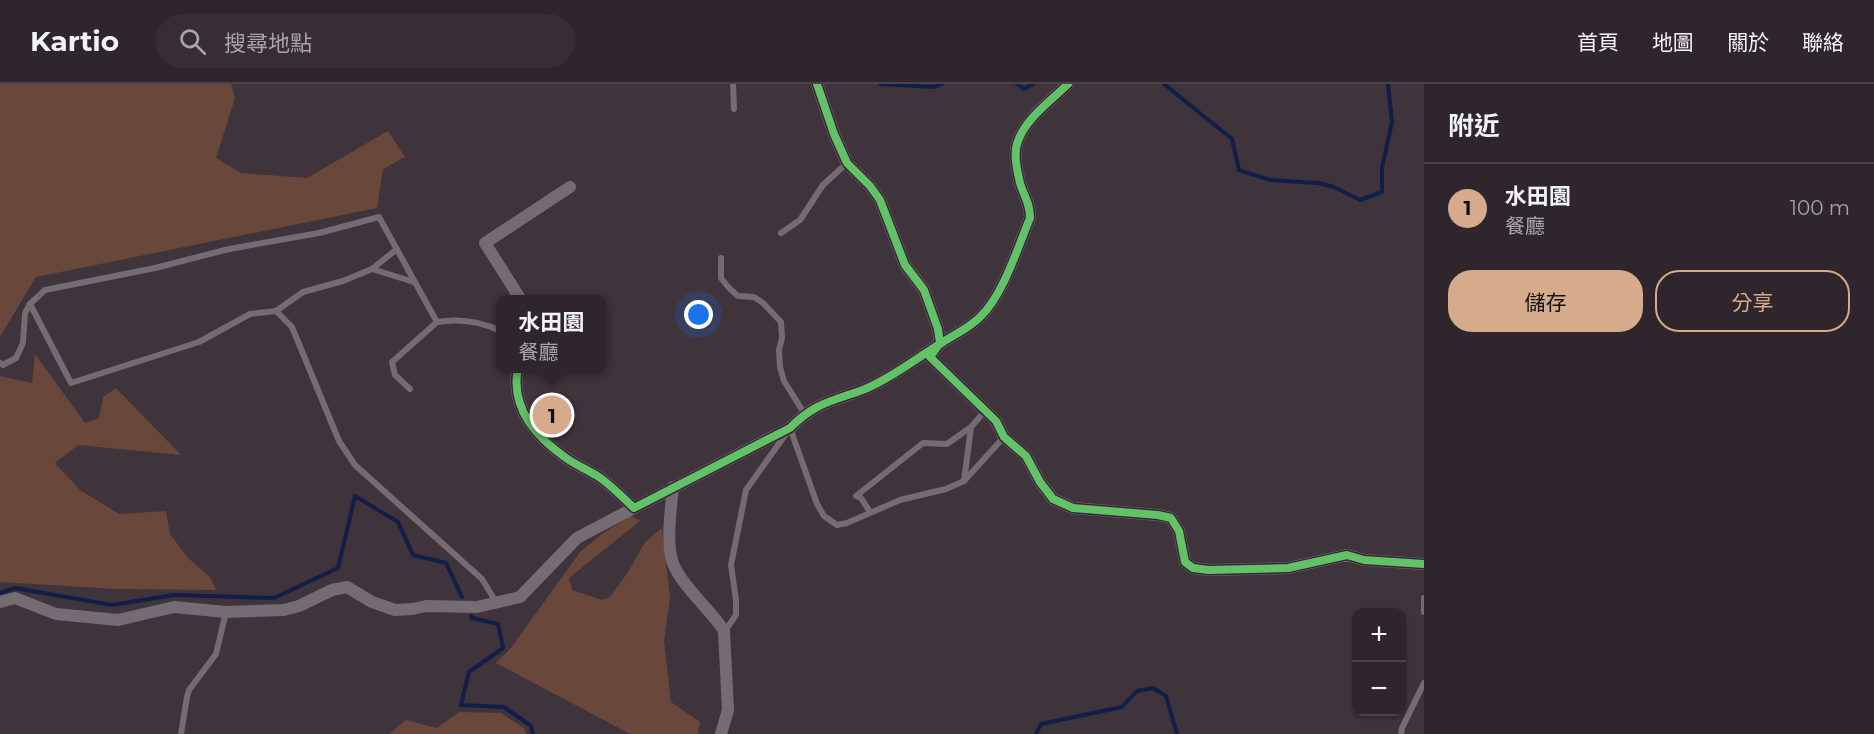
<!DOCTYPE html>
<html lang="zh-TW">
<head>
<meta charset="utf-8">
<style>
	body { margin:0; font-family:Montserrat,"Noto Sans TC",sans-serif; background:#372e35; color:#f1f3f6 }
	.controls { position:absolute; right:18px; bottom:18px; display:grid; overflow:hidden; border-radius:12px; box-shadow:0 2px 4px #0004 }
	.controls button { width:54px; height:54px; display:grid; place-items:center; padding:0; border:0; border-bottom:2px solid #4a4349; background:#2f262d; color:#f1f3f6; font:30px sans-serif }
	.you { position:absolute; left:699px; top:231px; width:21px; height:21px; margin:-15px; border:4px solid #fff; border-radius:50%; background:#1a73e8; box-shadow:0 0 0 9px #1a73e833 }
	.badge { display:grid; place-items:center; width:39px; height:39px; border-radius:50%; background:#d6ab8b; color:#111; font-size:20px; font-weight:700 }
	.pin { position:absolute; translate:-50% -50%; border:3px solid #fff; box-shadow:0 2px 6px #0006 }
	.popup { position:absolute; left:496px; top:211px; width:111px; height:78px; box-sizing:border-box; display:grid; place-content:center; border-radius:12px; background:#2f262d; filter:drop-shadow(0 2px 4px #0005); font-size:20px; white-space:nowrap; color:#a7a5aa }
	.popup b { font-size:22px; color:#f1f3f6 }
	.popup::after { content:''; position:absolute; left:50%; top:100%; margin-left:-12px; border:12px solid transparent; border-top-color:#2f262d }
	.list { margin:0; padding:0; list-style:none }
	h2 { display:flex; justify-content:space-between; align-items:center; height:78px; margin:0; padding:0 24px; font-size:26px }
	h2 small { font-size:20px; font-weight:400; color:#a7a5aa }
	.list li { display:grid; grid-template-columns:39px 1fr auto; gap:18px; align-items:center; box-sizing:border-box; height:90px; padding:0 24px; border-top:2px solid #4a4349 }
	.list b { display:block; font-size:22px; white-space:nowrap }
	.list p { margin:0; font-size:20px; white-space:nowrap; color:#a7a5aa }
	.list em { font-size:20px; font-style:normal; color:#a7a5aa }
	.actions { display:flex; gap:12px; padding:18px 24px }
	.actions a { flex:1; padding:14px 0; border:2px solid #d6ab8b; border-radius:24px; text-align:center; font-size:21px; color:#d6ab8b }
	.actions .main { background:#d6ab8b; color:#111 }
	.icon { flex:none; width:33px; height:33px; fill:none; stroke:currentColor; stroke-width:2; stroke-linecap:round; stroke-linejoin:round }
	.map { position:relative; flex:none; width:1424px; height:650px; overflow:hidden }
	header { display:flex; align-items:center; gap:36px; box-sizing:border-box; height:84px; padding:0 30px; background:#2f262d; border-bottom:2px solid #4a4349 }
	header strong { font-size:28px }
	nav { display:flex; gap:33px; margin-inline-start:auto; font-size:21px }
	.search { width:420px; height:54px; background:#372e35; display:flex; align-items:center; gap:15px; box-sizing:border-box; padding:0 21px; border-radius:33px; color:#a7a5aa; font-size:22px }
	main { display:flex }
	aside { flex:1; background:#2f262d }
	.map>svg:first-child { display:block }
</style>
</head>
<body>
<header>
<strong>Kartio</strong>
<div class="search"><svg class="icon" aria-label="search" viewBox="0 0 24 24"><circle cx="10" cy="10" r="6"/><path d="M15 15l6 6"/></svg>搜尋地點</div>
<nav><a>首頁</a><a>地圖</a><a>關於</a><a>聯絡</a></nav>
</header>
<main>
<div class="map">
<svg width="1424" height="650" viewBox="0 0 1424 650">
	<rect width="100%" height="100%" fill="#3f333c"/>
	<g fill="#69483b">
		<polygon points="0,0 231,0 235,14 216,74 241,89 307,94 388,47 405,73 383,85 377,124 36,193 0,253"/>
		<polygon points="35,270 85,339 99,334 103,313 116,304 181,371 78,361 55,379 80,406 119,430 166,427 170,450 187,473 210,493 216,506 117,505 0,498 0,292 32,299"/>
		<polygon points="631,432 640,437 569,494 572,506 602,516 610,513 628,488 645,458 662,444 670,514 664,557 671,618 700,638 698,650 630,650 496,579 511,564 580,468 603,449"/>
		<polygon points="459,628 501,629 525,645 526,650 389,650 406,636 437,644"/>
	</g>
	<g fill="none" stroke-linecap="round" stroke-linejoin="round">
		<g stroke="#111e47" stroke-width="4">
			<polyline points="880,0 934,3 942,0"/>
			<polyline points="1017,0 1024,5 1033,0"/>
			<polyline points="1164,0 1232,55 1239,86 1270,96 1318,99 1334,103 1360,116 1382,108 1382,84 1392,38 1388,0"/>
			<polyline points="0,509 15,504 112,521 174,511 274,514 338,484 355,412 398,438 413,471 446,479 462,513"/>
			<polyline points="471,532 472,534 498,540 503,564 469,588 461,621 504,623 531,642 533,650"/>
			<polyline points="1036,650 1041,640 1122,623 1137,607 1153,604 1166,612 1177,650"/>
		</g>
		<g stroke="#756c73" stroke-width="6">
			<polyline points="733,0 734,25"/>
			<polyline points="781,149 800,136 823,101 847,79"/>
			<polyline points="721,174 721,194 729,204 738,212 754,213 763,219 781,238 782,254 779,266 780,283 784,297 804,329"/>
			<polyline points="372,185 414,198"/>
			<polyline points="30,220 71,299 199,258 250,230 276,227 292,243 339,357 355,381 482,495 496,518"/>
			<polyline points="276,227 303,208 343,197 372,185 397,165"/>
			<path d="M0,279L3,281L16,274L23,259L25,229L30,220L45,206L155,184L229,165L319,149L379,133L437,238C460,234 480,237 501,247"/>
			<polyline points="410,305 395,291 392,278 437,238"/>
			<polyline points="964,397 971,343 985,327"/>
			<polyline points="870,428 861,414 856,412 923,359 947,360 971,343"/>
			<polyline points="1424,514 1424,528"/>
			<polyline points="725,547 736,531 736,516 731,481 746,406 790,344 817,420 824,432 837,441 847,439 900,416 946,405 964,397 1004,353"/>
			<polyline points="181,650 187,613 189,606 216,570 226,528"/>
			<polyline points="1401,650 1402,644 1424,599"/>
		</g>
		<g stroke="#756c73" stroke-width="12">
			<polyline points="817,0 834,50 847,79 870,102 880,116 905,181 924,206 938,245 940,259 930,273 996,337 1004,353 1026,372 1040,398 1053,415 1073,424 1158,431 1171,434 1179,447 1185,478 1193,484 1208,486 1288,484 1347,471 1364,476 1424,480"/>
			<polyline points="521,216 485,159 570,103"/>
			<path d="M518,284C510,323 536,353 566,374C576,381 588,386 599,393C612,402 622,413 634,424L790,344C815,318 834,317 865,305C892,294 915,275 940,260C953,251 970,244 981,232C1003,211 1018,163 1030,134C1030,118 1024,113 1020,99C1017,86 1013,69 1018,57C1026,34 1052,16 1068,0"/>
			<path d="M673,403C671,424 667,452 671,472C675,497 711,525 724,547L728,626L721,650"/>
			<polyline points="0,518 15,514 56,530 118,536 174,523 226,528 284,526 299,522 332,506 347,503 372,518 395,526 412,525 426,522 477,523 520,513 577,454 634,424"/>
		</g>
		<defs>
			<g id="cycleway">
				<polyline points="817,0 834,50 847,79 870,102 880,116 905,181 924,206 938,245 940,259 930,273 996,337 1004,353 1026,372 1040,398 1053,415 1073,424 1158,431 1171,434 1179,447 1185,478 1193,484 1208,486 1288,484 1347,471 1364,476 1424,480"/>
				<path d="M518,284C510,323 536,353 566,374C576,381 588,386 599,393C612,402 622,413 634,424L790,344C815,318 834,317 865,305C892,294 915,275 940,260C953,251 970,244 981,232C1003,211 1018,163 1030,134C1030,118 1024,113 1020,99C1017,86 1013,69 1018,57C1026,34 1052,16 1068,0"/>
			</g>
		</defs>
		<use href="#cycleway" stroke="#392435" stroke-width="11"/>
		<use href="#cycleway" stroke="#61c268" stroke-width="8"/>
	</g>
</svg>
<div class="controls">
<button>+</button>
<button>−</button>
</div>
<div class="you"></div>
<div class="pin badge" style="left:552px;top:331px">1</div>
<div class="popup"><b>水田園</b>餐廳</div>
</div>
<aside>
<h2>附近<small></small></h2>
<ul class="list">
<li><span class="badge">1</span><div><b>水田園</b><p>餐廳</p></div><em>100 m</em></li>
</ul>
<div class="actions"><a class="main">儲存</a><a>分享</a></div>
</aside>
</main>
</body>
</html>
